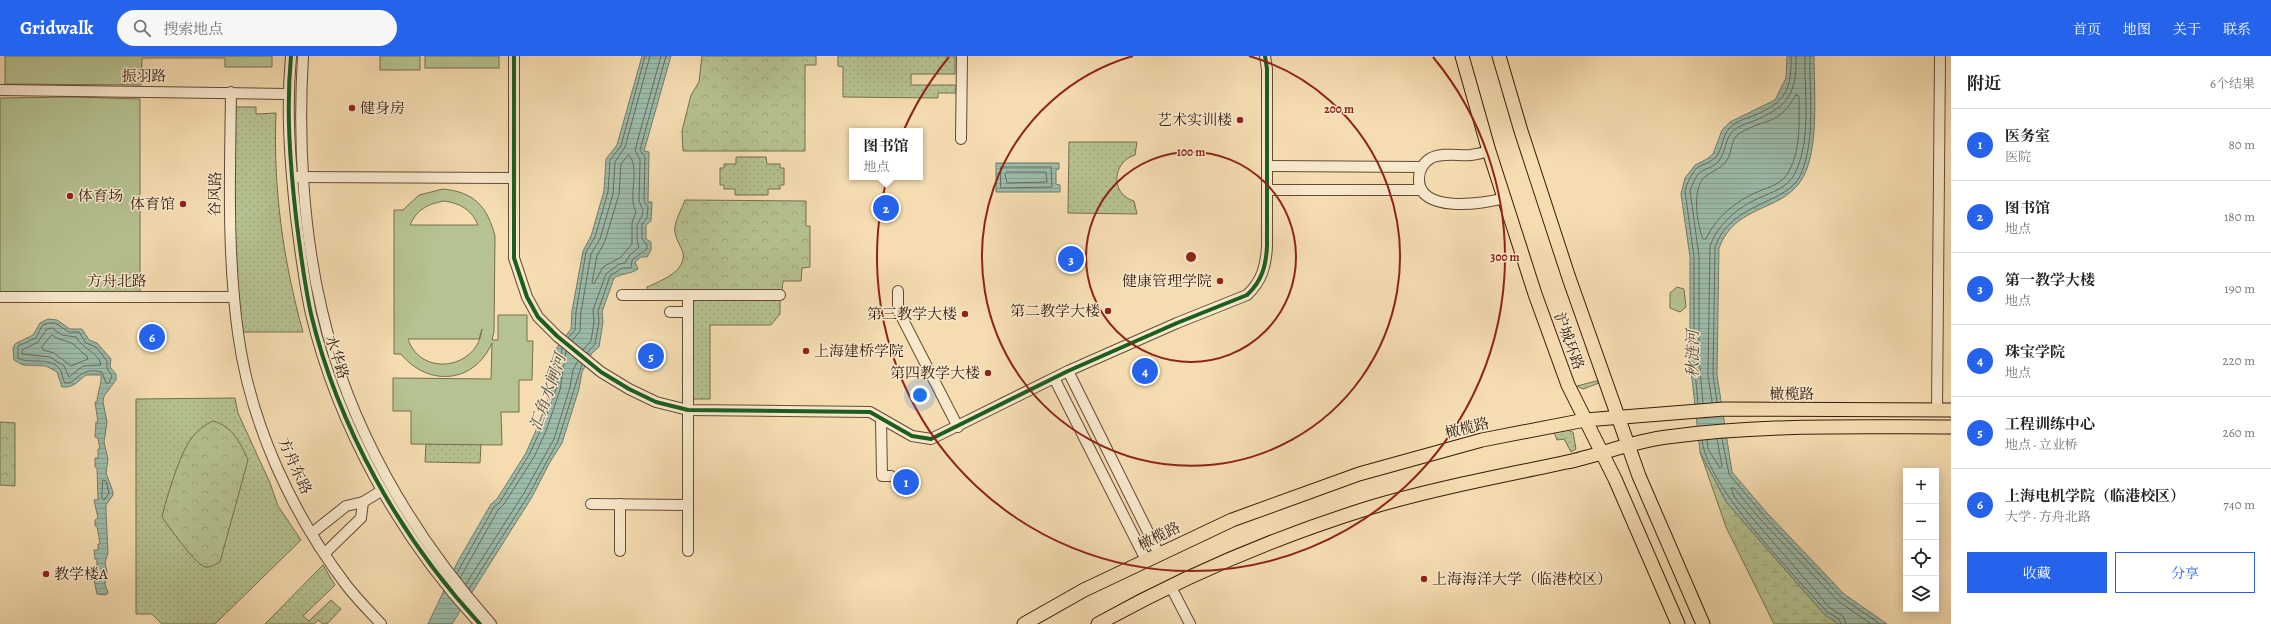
<!DOCTYPE html>
<html lang="zh">
<head>
<meta charset="utf-8">
<style>
	body { margin:0; font-family:Alegreya,"Noto Serif SC",serif; background:#f6f6f6; color:#222 }
	.controls { position:absolute; right:12px; bottom:12px; display:grid; overflow:hidden; border-radius:0px; box-shadow:0 2px 10px #0003 }
	.controls button { width:36px; height:36px; display:grid; place-items:center; padding:0; border:0; border-bottom:1px solid #e0e0e0; background:#fff; color:#222; font:20px sans-serif }
	.you { position:absolute; left:920px; top:339px; width:14px; height:14px; margin:-10px; border:3px solid #fff; border-radius:50%; background:#1a73e8; box-shadow:0 0 0 6px #1a73e833 }
	.badge { display:grid; place-items:center; width:26px; height:26px; border-radius:50%; background:#2563eb; color:#fff; font-size:13px; font-weight:700 }
	.pin { position:absolute; translate:-50% -50%; border:2px solid #fff; box-shadow:0 1px 4px #0006 }
	.popup { position:absolute; left:849px; top:72px; width:74px; height:52px; box-sizing:border-box; display:grid; place-content:center; border-radius:0px; background:#fff; filter:drop-shadow(0 1px 3px #0005); font-size:13px; white-space:nowrap; color:#767676 }
	.popup b { font-size:15px; color:#222 }
	.popup::after { content:''; position:absolute; left:50%; top:100%; margin-left:-8px; border:8px solid transparent; border-top-color:#fff }
	.list { margin:0; padding:0; list-style:none }
	h2 { display:flex; justify-content:space-between; align-items:center; height:52px; margin:0; padding:0 16px; font-size:17px }
	h2 small { font-size:13px; font-weight:400; color:#767676 }
	.list li { display:grid; grid-template-columns:26px 1fr auto; gap:12px; align-items:center; box-sizing:border-box; height:72px; padding:0 16px; border-top:1px solid #e0e0e0 }
	.list b { display:block; font-size:15px; white-space:nowrap }
	.list p { margin:0; font-size:13px; white-space:nowrap; color:#767676 }
	.list em { font-size:13px; font-style:normal; color:#767676 }
	.actions { display:flex; gap:8px; padding:12px 16px }
	.actions a { flex:1; padding:9px 0; border:1px solid #2563eb; border-radius:0px; text-align:center; font-size:14px; color:#2563eb }
	.actions .main { background:#2563eb; color:#fff }
	.icon { flex:none; width:22px; height:22px; fill:none; stroke:currentColor; stroke-width:2; stroke-linecap:round; stroke-linejoin:round }
	.map { position:relative; flex:none; width:1951px; height:568px; overflow:hidden }
	header { display:flex; align-items:center; gap:24px; box-sizing:border-box; height:56px; padding:0 20px; background:#2563eb; color:#fff }
	header strong { font-size:19px }
	nav { display:flex; gap:22px; margin-inline-start:auto; font-size:14px }
	.search { width:280px; height:36px; background:#f6f6f6; display:flex; align-items:center; gap:10px; box-sizing:border-box; padding:0 14px; border-radius:22px; color:#767676; font-size:15px }
	main { display:flex }
	aside { flex:1; background:#fff }
	.map>svg:first-child { display:block }
</style>
</head>
<body>
<header>
<strong>Gridwalk</strong>
<div class="search"><svg class="icon" aria-label="search" viewBox="0 0 24 24"><circle cx="10" cy="10" r="6"/><path d="M15 15l6 6"/></svg>搜索地点</div>
<nav><a>首页</a><a>地图</a><a>关于</a><a>联系</a></nav>
</header>
<main>
<div class="map">
<svg width="1951" height="568" viewBox="0 0 1951 568">
	<defs>
		<pattern id="grass-dots" width="8" height="8" patternUnits="userSpaceOnUse"><rect width="8" height="8" fill="#b6c291"/><path d="M2 2h.1M6 6h.1" fill="none" stroke="#9da67c" stroke-width="1.8" stroke-linecap="round"/></pattern>
		<pattern id="forest-crowns" width="20" height="18" patternUnits="userSpaceOnUse"><rect width="20" height="18" fill="#b6c291"/><path d="M2 6a3 3 0 1 1 6 0M12 15a3 3 0 1 1 6 0" fill="none" stroke="#9da67c"/></pattern>
		<pattern id="wetland-marsh" width="20" height="14" patternUnits="userSpaceOnUse"><rect width="20" height="14" fill="#b6c291"/><path d="M1 5h8M5 5V1M11 12h8M15 12V8" fill="none" stroke="#9da67c"/></pattern>
		<pattern id="water-rules" width="6" height="5" patternUnits="userSpaceOnUse"><rect width="6" height="5" fill="#9cbcab"/><path d="M0 2.5h6" fill="none" stroke="#87a192"/></pattern>
	</defs>
	<rect width="100%" height="100%" fill="#f5dcb1"/>
	<filter id="stains"><feTurbulence type="fractalNoise" baseFrequency=".005" numOctaves="4"/><feColorMatrix values="0 0 0 0 .2 0 0 0 0 .09 0 0 0 0 .02 0 0 0 .5 -.17"/></filter>
	<radialGradient id="worn" r=".72"><stop offset=".6" stop-color="#630" stop-opacity="0"/><stop offset="1" stop-color="#630" stop-opacity=".3"/></radialGradient>
	<g fill="url(#grass-dots)" stroke="#766e4e">
		<polygon points="838,0 955,0 955,18 911,18 911,29 956,29 956,37 938,37 938,42 843,41 843,11 838,10"/>
		<path d="M234,51H256V58L276,57C273,132 283,204 303,276H241L236,241Z"/>
		<path d="M1069,86H1137L1135,99C1112,106 1110,138 1134,145L1137,158L1068,157Z"/>
		<polygon points="736,101 766,101 767,108 780,108 780,112 784,112 784,129 780,129 780,133 768,133 768,139 735,139 735,133 724,133 724,129 720,129 720,112 724,112 724,108 736,108"/>
		<polygon points="693,243 780,243 780,258 771,269 710,269 710,343 693,343"/>
		<polygon points="1600,324 1599,327 1583,333 1577,330"/>
		<polygon points="235,342 238,357 270,427 278,450 301,484 215,568 162,568 152,558 136,558 136,343"/>
		<polygon points="1567,374 1573,376 1576,393 1571,396 1564,383 1557,384 1554,376"/>
		<polygon points="426,388 481,388 480,407 425,406"/>
		<polygon points="323,509 335,529 303,560 309,565 331,544 341,553 327,568 323,568 318,564 314,568 265,568"/>
	</g>
	<g fill="url(#forest-crowns)" stroke="#766e4e">
		<polygon points="702,0 816,0 816,9 805,9 805,95 683,95 682,75 691,39 699,26"/>
		<path d="M685,144L806,145V170H810V211L802,212L801,225H783L782,236H647V231C660,225 686,216 683,197C681,190 676,184 675,177C673,167 682,153 685,144Z"/>
		<path d="M213,365C232,370 240,386 248,404L220,506C214,509 209,513 203,510C193,505 169,471 162,461C166,443 180,397 191,383C197,375 204,369 213,365Z"/>
		<polygon points="0,366 15,367 15,430 0,429"/>
	</g>
	<polygon fill="url(#wetland-marsh)" stroke="#766e4e" points="1700,396 1727,447 1825,559 1839,568 1774,568 1726,471"/>
	<g fill="#b6c291" stroke="#766e4e" fill-rule="evenodd">
		<polygon points="5,0 272,0 272,11 225,11 225,2 142,2 141,29 5,28"/>
		<rect x="380" y="0" width="40" height="14"/>
		<rect x="425" y="0" width="74" height="12"/>
		<polygon points="74,41 140,43 140,236 0,236 0,42"/>
		<path d="M443,133C474,136 487,150 495,180L494,276L492,284H498V259H527V285H533L532,324H519V356H501L502,389L411,388V355H393V322L491,323L492,287C474,328 428,331 401,298H394V154H403L419,139ZM444,145C460,147 472,154 478,169H410C417,153 428,148 444,145ZM482,273C478,313 421,322 408,283H479Z"/>
		<polygon points="1677,231 1684,233 1686,251 1680,256 1670,252 1670,237"/>
	</g>
	<g fill="url(#water-rules)" stroke="#737b6b">
		<path d="M642,0H671L644,95L649,96L648,146H652L651,165L646,169V183L651,186V194L647,201H641L635,206L638,213C631,218 623,217 614,222L602,256L603,266L599,291L592,297L582,316L579,333L562,387L550,406L532,441L452,568H428L458,505L491,448L497,443L526,397L537,372L552,333L556,293L571,273L572,255L583,195L591,180L604,135L606,103L617,89Z"/>
		<path d="M1787,0H1814C1814,34 1820,99 1800,126C1779,156 1735,149 1719,192L1717,319L1732,416L1767,457L1844,538L1887,568H1839L1825,559L1727,447L1700,396L1690,304V201L1681,138L1685,122L1695,109L1707,103L1713,98L1722,74L1730,66L1775,44L1786,22Z"/>
		<polygon points="996,107 1059,107 1059,113 1056,114 1056,128 1060,129 1060,136 996,136"/>
		<path d="M48,263L57,264L70,273H82L89,284L97,287L111,303L110,311L116,318V324L104,340L103,346L107,366L104,386L108,403L106,417L113,436V439L106,449V456L108,497L105,506L107,516L105,528L108,537L106,539L97,538L94,524L97,523V504L95,503L94,494H98V488H100L97,470H95V464L98,462L94,444H98L97,412L95,411V402H98V393H100L98,382L95,381L96,366H98L95,346H97C97,337 102,328 101,319H86C78,325 74,332 62,331L57,316L46,310L23,309L14,304L13,292L15,288L33,279L40,267Z"/>
	</g>
	<g fill="none" stroke-linecap="round" stroke-linejoin="round">
		<g stroke="#686b5b" stroke-width="1">
			<path d="M1796,39L1799,40C1799,65 1801,93 1789,115C1783,128 1769,131 1757,136C1736,145 1715,162 1706,183H1703C1697,169 1691,130 1706,120C1714,114 1721,113 1727,104C1733,95 1730,83 1740,77C1767,61 1777,71 1796,39Z"/>
			<path d="M629,99C641,114 627,139 636,156L632,167V188L621,201L603,211L594,228L592,226L597,200L605,185L619,138L621,108Z"/>
			<polygon points="1001,111 1051,111 1052,131 1001,132"/>
			<polygon points="1007,116 1046,116 1047,126 1007,127 1005,118"/>
			<path d="M49,267H55L69,276H79L86,287L96,291L107,305V312L112,320L109,327H106L102,316C78,310 78,328 65,327C62,323 63,319 61,315C52,299 30,309 18,302V290L36,282L42,270Z"/>
			<path d="M52,272L62,279L76,281C82,292 100,298 101,309L83,310L69,321L64,310L50,301L22,298V294L38,286L46,274Z"/>
			<path d="M52,279C59,285 67,284 73,288C78,291 81,297 87,300L88,303L71,310L54,297L43,294L42,291Z"/>
			<polyline points="568,282 575,274 576,256 586,196 595,181 608,136 610,104 621,90 645,0"/>
			<polyline points="572,285 580,275 581,256 591,198 600,183 613,138 615,106 625,91 650,0"/>
			<polyline points="583,294 591,285 594,266 593,254 606,218 619,208 625,207 629,200 639,191 637,184 637,169 642,160 643,154 639,145 640,104 635,94 661,0"/>
			<polyline points="587,297 595,288 599,266 598,255 610,220 622,212 631,212 632,204 647,193 647,189 642,183 642,168 647,162 648,151 644,145 645,101 640,94 666,0"/>
			<path d="M1712,346L1708,319L1710,190C1718,168 1738,151 1759,142C1772,136 1788,132 1795,117C1812,83 1804,37 1805,0"/>
			<path d="M1717,346L1713,319L1715,191C1731,145 1788,149 1801,118C1816,81 1809,39 1810,0"/>
			<path d="M1703,347L1699,303V200L1690,135C1692,129 1696,118 1702,115C1708,112 1713,111 1718,106C1727,96 1724,82 1734,74C1740,69 1749,67 1756,64C1789,50 1797,36 1796,0"/>
			<path d="M1698,348L1694,303V201L1685,135C1687,127 1692,116 1698,111C1706,107 1713,106 1718,98C1724,88 1722,77 1733,69C1739,64 1748,62 1755,59C1786,46 1792,33 1791,0"/>
			<polyline points="1722,383 1729,418 1764,460 1841,541 1880,568"/>
			<path d="M1702,384C1707,432 1794,518 1827,556L1839,563L1841,568"/>
			<polyline points="1707,384 1708,393 1720,412 1722,410 1717,383"/>
			<polygon points="103,424 106,425 109,437 104,444 102,442"/>
			<polyline points="457,517 494,451 500,446 529,399 541,373 556,333 562,292"/>
			<polyline points="460,522 498,454 504,448 534,401 546,375 560,334 566,295"/>
			<polyline points="466,528 524,437 554,383 570,331 573,314 578,305"/>
			<polyline points="469,533 528,440 558,385 582,308"/>
			<polyline points="1846,568 1843,560 1830,552 1735,442 1731,432 1734,432 1760,463 1838,545 1871,568"/>
		</g>
		<defs>
			<g id="minor">
				<path d="M291,0C286,54 290,107 296,161C300,193 304,226 311,258C338,371 401,483 480,568"/>
				<path d="M303,0C298,83 303,175 322,255C349,372 412,479 491,568"/>
				<path d="M514,0V202L527,241L538,261L557,280L601,316L629,333L656,346L688,354L870,356L912,380L931,383L1068,315L1177,267L1247,239C1262,225 1266,210 1267,190V13L1265,0"/>
				<polyline points="0,34 287,38"/>
				<path d="M231,36C230,116 227,197 238,277C250,367 292,458 347,530C357,543 370,556 381,568"/>
				<polyline points="961,83 962,0"/>
				<path d="M1489,95C1483,97 1477,98 1471,99C1459,100 1443,96 1431,102C1424,106 1419,114 1419,122C1417,158 1483,148 1505,142"/>
				<polyline points="1268,110 1421,111"/>
				<polyline points="296,121 514,122"/>
				<polyline points="1268,134 1421,134"/>
				<polyline points="898,235 898,254 958,371"/>
				<polyline points="622,239 780,239"/>
				<polyline points="688,239 688,495"/>
				<polyline points="0,241 234,241"/>
				<polyline points="670,256 688,256"/>
				<polyline points="1068,315 1159,498"/>
				<polyline points="1054,322 1146,504"/>
				<polyline points="1937,354 1940,0"/>
				<polyline points="881,363 882,420 891,420"/>
				<polyline points="591,448 688,449"/>
				<polyline points="312,477 346,450 363,446 381,435"/>
				<polyline points="620,495 620,448"/>
				<polyline points="325,497 361,462 363,446"/>
				<polyline points="1171,531 1190,568"/>
			</g>
			<g id="major">
				<polyline points="1462,0 1489,95 1535,238 1568,329 1615,423 1678,568"/>
				<polyline points="1499,0 1521,75 1569,222 1639,420 1703,568"/>
				<polyline points="1024,568 1084,534 1232,464 1359,418 1482,384 1585,364 1724,353 1951,354"/>
				<path d="M1098,568C1184,520 1278,480 1372,451C1436,432 1502,420 1567,406C1600,399 1633,385 1667,381C1761,368 1856,371 1951,371"/>
			</g>
		</defs>
		<use href="#minor" stroke="#654a34" stroke-width="12"/>
		<use href="#major" stroke="#351a0b" stroke-width="15"/>
		<use href="#minor" stroke="#f8e8cc" stroke-width="10"/>
		<use href="#major" stroke="#f5dcb1" stroke-width="13"/>
		<defs>
			<g id="cycleway">
				<path d="M291,0C286,54 290,107 296,161C300,193 304,226 311,258C338,371 401,483 480,568"/>
				<path d="M514,0V202L527,241L538,261L557,280L601,316L629,333L656,346L688,354L870,356L912,380L931,383L1068,315L1177,267L1247,239C1262,225 1266,210 1267,190V13L1265,0"/>
			</g>
		</defs>
		<use href="#cycleway" stroke="#f8e8cc" stroke-width="6"/>
		<use href="#cycleway" stroke="#1b5e20" stroke-width="4"/>
	</g>
	<g fill="none" stroke="#8f2418" stroke-width="2">
		<circle cx="1191" cy="201" r="105"/>
		<path d="M1249 0A209 209 0 1 1 1133 0"/>
		<path d="M1433 1A314 314 0 1 1 949 1"/>
	</g>
	<g fill="#8f2418" stroke="#f8e8cc" stroke-width="1.5">
		<circle cx="352" cy="52" r="4"/>
		<circle cx="1240" cy="64" r="4"/>
		<circle cx="70" cy="140" r="4"/>
		<circle cx="183" cy="148" r="4"/>
		<circle cx="1220" cy="225" r="4"/>
		<circle cx="1108" cy="255" r="4"/>
		<circle cx="965" cy="258" r="4"/>
		<circle cx="806" cy="295" r="4"/>
		<circle cx="988" cy="317" r="4"/>
		<circle cx="46" cy="518" r="4"/>
		<circle cx="1424" cy="523" r="4"/>
	</g>
	<g text-anchor="middle" stroke-width="3" stroke-linejoin="round" paint-order="stroke">
		<g font-size="15" fill="#351a0b" stroke="#f8e8cc">
			<text x="144" y="25">振羽路</text>
			<text transform="translate(215 138) rotate(-89)" y="5">谷风路</text>
			<text x="117" y="230">方舟北路</text>
			<text transform="translate(1569 285) rotate(70)" y="5">沪城环路</text>
			<text transform="translate(337 301) rotate(72)" y="5">水华路</text>
			<text x="1792" y="343">橄榄路</text>
			<text transform="translate(1467 372) rotate(-14)" y="5">橄榄路</text>
			<text transform="translate(295 410) rotate(66)" y="5">方舟东路</text>
			<text transform="translate(1159 480) rotate(-26)" y="5">橄榄路</text>
		</g>
		<g font-size="15" fill="#351a0b" stroke="#f8e8cc" text-anchor="end">
			<text x="360" y="57" text-anchor="start">健身房</text>
			<text x="1232" y="69">艺术实训楼</text>
			<text x="78" y="145" text-anchor="start">体育场</text>
			<text x="175" y="153">体育馆</text>
			<text x="1212" y="230">健康管理学院</text>
			<text x="1100" y="260">第二教学大楼</text>
			<text x="957" y="263">第三教学大楼</text>
			<text x="814" y="300" text-anchor="start">上海建桥学院</text>
			<text x="980" y="322">第四教学大楼</text>
			<text x="54" y="523" text-anchor="start">教学楼A</text>
			<text x="1432" y="528" text-anchor="start">上海海洋大学（临港校区）</text>
		</g>
		<g font-size="16" font-style="italic" fill="#544b3b" stroke="#f8e8cc">
			<text transform="translate(1692 298) rotate(-90)" y="6">秋涟河</text>
			<text transform="translate(547 336) rotate(-71)" y="6">汇角水闸河</text>
		</g>
	</g>
	<circle cx="1191" cy="201" r="6" fill="#8f2418" stroke="#f8e8cc" stroke-width="2"/>
	<g font-size="12" text-anchor="middle" font-weight="bold" fill="#8f2418" stroke="#f8e8cc" stroke-width="3" stroke-linejoin="round" paint-order="stroke">
		<text x="1339" y="57">200 m</text>
		<text x="1191" y="100">100 m</text>
		<text x="1505" y="205">300 m</text>
	</g>
	<rect width="100%" height="100%" filter="url(#stains)"/>
	<rect width="100%" height="100%" fill="url(#worn)"/>
</svg>
<div class="controls">
<button>+</button>
<button>−</button>
<button><svg class="icon" aria-label="locate" viewBox="0 0 24 24"><circle cx="12" cy="12" r="6"/><path d="M12 2v4M12 18v4M2 12h4M18 12h4"/></svg></button>
<button><svg class="icon" aria-label="layers" viewBox="0 0 24 24"><path d="M12 4l9 5-9 5-9-5zM3 14l9 5 9-5"/></svg></button>
</div>
<div class="you"></div>
<div class="pin badge" style="left:906px;top:426px">1</div>
<div class="pin badge" style="left:886px;top:152px">2</div>
<div class="popup"><b>图书馆</b>地点</div>
<div class="pin badge" style="left:1071px;top:203px">3</div>
<div class="pin badge" style="left:1145px;top:315px">4</div>
<div class="pin badge" style="left:651px;top:300px">5</div>
<div class="pin badge" style="left:152px;top:281px">6</div>
</div>
<aside>
<h2>附近<small>6个结果</small></h2>
<ul class="list">
<li><span class="badge">1</span><div><b>医务室</b><p>医院</p></div><em>80 m</em></li>
<li><span class="badge">2</span><div><b>图书馆</b><p>地点</p></div><em>180 m</em></li>
<li><span class="badge">3</span><div><b>第一教学大楼</b><p>地点</p></div><em>190 m</em></li>
<li><span class="badge">4</span><div><b>珠宝学院</b><p>地点</p></div><em>220 m</em></li>
<li><span class="badge">5</span><div><b>工程训练中心</b><p>地点 · 立业桥</p></div><em>260 m</em></li>
<li><span class="badge">6</span><div><b>上海电机学院（临港校区）</b><p>大学 · 方舟北路</p></div><em>740 m</em></li>
</ul>
<div class="actions"><a class="main">收藏</a><a>分享</a></div>
</aside>
</main>
</body>
</html>
